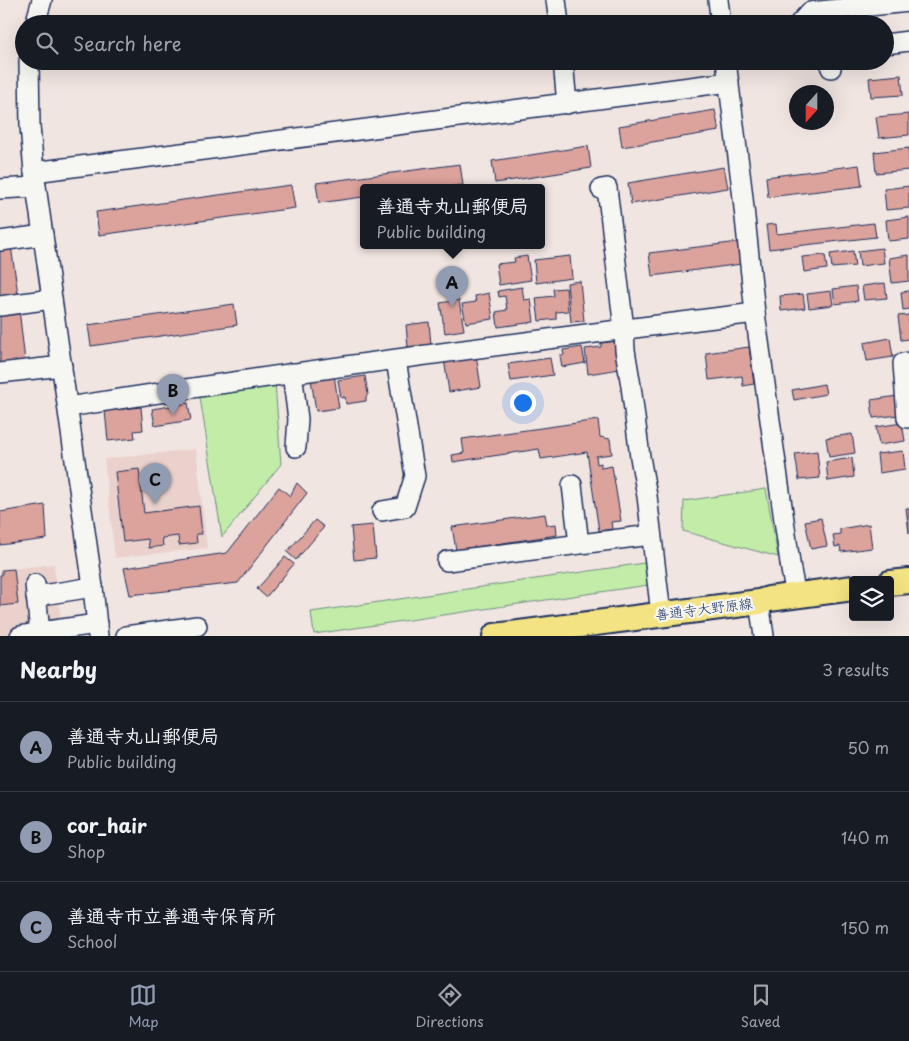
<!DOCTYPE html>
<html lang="en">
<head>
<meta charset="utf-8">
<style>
	body { margin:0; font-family:"Playpen Sans","Klee One",sans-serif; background:#242831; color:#f1f3f6 }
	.controls { position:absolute; right:15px; bottom:15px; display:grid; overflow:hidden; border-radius:5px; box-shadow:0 5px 20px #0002 }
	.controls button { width:45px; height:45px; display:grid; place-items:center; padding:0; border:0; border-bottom:1px solid #363941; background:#171b24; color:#f1f3f6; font:25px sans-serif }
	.compass { position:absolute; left:789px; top:85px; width:45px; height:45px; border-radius:50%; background:#171b24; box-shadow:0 5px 20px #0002; rotate:201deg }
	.you { position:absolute; left:522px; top:402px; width:18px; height:18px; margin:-12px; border:4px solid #fff; border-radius:50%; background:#1a73e8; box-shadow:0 0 0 8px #1a73e833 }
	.badge { display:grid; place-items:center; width:32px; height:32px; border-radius:50%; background:#919bb2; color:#111; font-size:16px; font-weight:700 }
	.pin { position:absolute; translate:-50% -41px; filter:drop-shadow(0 1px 2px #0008) }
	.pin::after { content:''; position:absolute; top:26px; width:18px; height:15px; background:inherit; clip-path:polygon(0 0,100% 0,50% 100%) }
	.popup { position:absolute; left:360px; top:184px; width:185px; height:65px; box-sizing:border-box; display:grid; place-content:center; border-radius:5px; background:#171b24; filter:drop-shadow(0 1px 4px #0005); font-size:16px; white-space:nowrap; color:#9ea1a6 }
	.popup b { font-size:19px; color:#f1f3f6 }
	.popup::after { content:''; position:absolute; left:50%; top:100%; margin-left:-10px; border:10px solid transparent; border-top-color:#171b24 }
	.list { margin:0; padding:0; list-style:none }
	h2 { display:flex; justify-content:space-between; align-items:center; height:65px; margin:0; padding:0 20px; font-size:21px }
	h2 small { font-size:16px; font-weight:400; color:#9ea1a6 }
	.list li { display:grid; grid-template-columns:32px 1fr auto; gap:15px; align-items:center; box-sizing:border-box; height:90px; padding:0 20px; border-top:1px solid #363941 }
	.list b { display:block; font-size:19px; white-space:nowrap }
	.list p { margin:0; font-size:16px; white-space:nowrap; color:#9ea1a6 }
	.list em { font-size:16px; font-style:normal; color:#9ea1a6 }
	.icon { flex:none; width:28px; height:28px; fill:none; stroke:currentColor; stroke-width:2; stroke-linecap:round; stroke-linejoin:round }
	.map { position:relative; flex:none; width:909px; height:636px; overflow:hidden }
	.search { position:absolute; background:#171b24; box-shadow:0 5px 20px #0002; left:15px; right:15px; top:15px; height:55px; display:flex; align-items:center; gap:12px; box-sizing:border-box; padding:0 18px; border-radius:28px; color:#9ea1a6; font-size:19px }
	.sheet { height:335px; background:#171b24 }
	nav { display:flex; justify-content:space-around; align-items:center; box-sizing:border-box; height:70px; border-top:1px solid #363941; background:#171b24; font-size:14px; color:#9ea1a6 }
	nav a { display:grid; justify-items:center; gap:2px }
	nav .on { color:#919bb2 }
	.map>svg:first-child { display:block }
</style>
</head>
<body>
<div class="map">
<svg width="909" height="636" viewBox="0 0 909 636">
	<rect width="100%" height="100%" fill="#f1e5e1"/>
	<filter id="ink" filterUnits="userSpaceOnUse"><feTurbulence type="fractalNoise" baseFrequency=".02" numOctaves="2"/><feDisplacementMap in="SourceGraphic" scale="10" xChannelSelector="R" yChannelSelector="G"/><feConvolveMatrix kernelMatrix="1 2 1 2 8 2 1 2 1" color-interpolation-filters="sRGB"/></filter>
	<g filter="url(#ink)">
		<g fill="#ebd1cc">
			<polygon points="196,449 207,548 115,558 104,459"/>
			<polygon points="54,564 63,636 0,636 0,570"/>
		</g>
		<g fill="#c3eca8" stroke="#6f8e83">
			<polygon points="275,383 281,464 222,537 199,391"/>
			<polygon points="766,489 778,557 683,531 684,501"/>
			<polygon points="644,563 648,585 314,634 311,612"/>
		</g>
		<g fill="#dca29c" stroke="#1b2f5e">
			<polygon points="901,75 903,95 871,97 869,78"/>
			<polygon points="715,110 719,131 622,147 619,126"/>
			<polygon points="909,114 909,135 879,138 876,117"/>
			<polygon points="588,146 591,168 495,183 492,161"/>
			<polygon points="909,148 909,170 876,173 874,152"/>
			<polygon points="460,164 463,185 436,188 363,188 363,197 319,203 316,183"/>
			<polygon points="859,165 862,186 768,197 766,177"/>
			<polygon points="724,167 728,188 631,204 628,183"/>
			<polygon points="291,185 295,208 99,235 96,212"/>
			<polygon points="909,186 909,208 886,210 884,189"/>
			<polygon points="909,217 909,239 888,241 886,220"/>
			<polygon points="874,223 876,237 769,249 766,225 776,224 777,234"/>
			<polygon points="739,242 742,264 652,276 649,253"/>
			<polygon points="11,246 18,294 0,297 0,248"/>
			<polygon points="882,248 884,263 860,266 858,251"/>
			<polygon points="853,251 855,266 832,268 830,254"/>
			<polygon points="825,255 827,269 804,272 802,257"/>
			<polygon points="909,255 909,281 892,283 889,258"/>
			<polygon points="527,256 531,280 499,285 496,264 515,262 514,258"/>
			<polygon points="570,256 572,278 536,283 534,260"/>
			<polygon points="580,281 584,321 571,322 567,283"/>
			<polygon points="885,283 887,298 864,300 862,286"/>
			<polygon points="856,286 858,301 835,304 833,289"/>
			<polygon points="522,287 524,300 531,299 534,322 498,327 496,312 507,310 505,296 499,297 498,291"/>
			<polygon points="566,288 568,311 556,312 556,319 539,321 536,298 554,296 553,289"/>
			<polygon points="831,291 833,305 809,308 807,294"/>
			<polygon points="909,291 909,309 903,310 901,292"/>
			<polygon points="489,293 493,319 466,323 462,304 476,302 475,296"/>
			<polygon points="803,294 805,308 781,311 780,296"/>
			<polygon points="459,300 464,330 445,333 440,303"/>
			<polygon points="234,304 237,325 91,346 88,325"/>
			<polygon points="19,309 25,361 0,365 0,312"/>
			<polygon points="909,315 909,339 901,340 898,316"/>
			<polygon points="429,322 431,345 408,347 406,325"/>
			<polygon points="890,338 893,357 867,361 864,343"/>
			<polygon points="617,341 620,369 588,374 585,349 601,347 601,343"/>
			<polygon points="582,347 585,363 562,367 560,355 564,355 563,350"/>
			<polygon points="749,347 754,384 743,386 742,376 709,380 706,353"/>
			<polygon points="476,355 481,387 449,392 444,359"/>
			<polygon points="550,358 553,375 511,381 508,364"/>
			<polygon points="334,375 339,408 316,411 311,379"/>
			<polygon points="365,376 368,394 366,397 366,401 346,404 345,397 341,398 338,380"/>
			<polygon points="824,384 826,394 794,400 792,390"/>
			<polygon points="897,396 899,415 873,418 871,400"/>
			<polygon points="188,403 191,420 155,426 152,409"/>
			<polygon points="141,407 143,430 134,431 135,438 108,441 105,411"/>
			<polygon points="598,420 600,437 610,439 612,454 596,456 597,464 601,463 601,468 612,466 621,521 611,522 612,529 599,531 587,452 541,459 539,449 453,462 452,455 464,453 462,439"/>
			<polygon points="902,423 905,441 879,445 876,427"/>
			<polygon points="852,434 855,453 829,457 826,438"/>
			<polygon points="817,451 820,478 799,480 795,454"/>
			<polygon points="903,451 905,469 879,473 877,454"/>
			<polygon points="852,458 854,477 828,481 826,462"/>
			<polygon points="139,469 144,513 199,506 202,534 196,534 197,543 179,545 178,536 162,538 163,546 149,548 148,539 123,542 115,472"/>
			<polygon points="297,483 307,493 238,583 130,595 124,568 227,553 279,487 290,496"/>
			<polygon points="45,505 47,539 0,545 0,512"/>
			<polygon points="906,508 909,508 909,533"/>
			<polygon points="545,514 547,525 556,524 557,535 456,550 452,527"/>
			<polygon points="821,518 827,546 811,549 805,521"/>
			<polygon points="315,520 324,527 296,560 287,552"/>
			<polygon points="869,524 872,548 841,552 840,546 835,547 833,535 840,534 840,529"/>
			<polygon points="373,525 376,558 354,560 351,527"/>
			<polygon points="285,557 294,564 266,597 257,589"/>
			<polygon points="14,569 18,604 0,606 0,575 2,575 2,570"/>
		</g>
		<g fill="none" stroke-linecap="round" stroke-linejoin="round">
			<defs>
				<g id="minor">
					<polyline points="556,0 559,24"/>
					<polyline points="718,0 721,24"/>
					<polyline points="35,24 42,0"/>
					<polyline points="799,24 810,12 909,2"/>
					<polyline points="885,44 909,41"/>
					<polyline points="29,61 30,126 34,172 93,587 98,636"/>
					<polyline points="563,61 567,104"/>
					<polyline points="726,61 742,189 755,313 791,570 796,596"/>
					<polyline points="831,61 831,68"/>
					<polyline points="34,172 729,82"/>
					<polyline points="0,189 36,187"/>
					<polyline points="601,189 607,188 624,329 625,350 631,386 640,457 647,496 661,614"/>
					<polyline points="0,241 43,235"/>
					<polyline points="0,306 52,299"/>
					<polyline points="0,373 62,366"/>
					<polyline points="292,373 298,419 296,447"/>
					<path d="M68,407C296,371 526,341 755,313"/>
					<polyline points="907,418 903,363 909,362"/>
					<polyline points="572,485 579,544"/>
					<polyline points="382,511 405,507 415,476 396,360"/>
					<polyline points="447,561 651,535"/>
					<polyline points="36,596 93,587"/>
					<polyline points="759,602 764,636"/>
					<polyline points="40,632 97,624"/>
					<polyline points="20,636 40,632 35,584"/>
					<polyline points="126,636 197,626"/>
				</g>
				<g id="major">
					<polyline points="890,583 909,581"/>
					<polyline points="495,636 759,602 769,599 853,588"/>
				</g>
			</defs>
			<use href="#minor" stroke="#1b2f5e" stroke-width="22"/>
			<use href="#major" stroke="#1b2f5e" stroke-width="28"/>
			<use href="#minor" stroke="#f6f6f2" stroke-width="19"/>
			<use href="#major" stroke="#f4e382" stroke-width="24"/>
		</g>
	</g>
	<g text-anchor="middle" stroke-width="4.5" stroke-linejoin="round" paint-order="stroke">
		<g font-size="14" fill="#1b2f5e" stroke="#f6f6f2">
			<text transform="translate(704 609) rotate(-7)" y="5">善通寺大野原線</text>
		</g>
	</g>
</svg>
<div class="controls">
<button><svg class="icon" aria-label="layers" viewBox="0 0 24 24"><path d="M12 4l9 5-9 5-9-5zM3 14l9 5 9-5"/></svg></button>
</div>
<svg class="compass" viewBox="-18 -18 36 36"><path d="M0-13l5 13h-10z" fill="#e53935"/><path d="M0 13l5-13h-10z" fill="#9ea1a6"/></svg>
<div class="you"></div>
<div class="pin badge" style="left:452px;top:307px">A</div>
<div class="popup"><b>善通寺丸山郵便局</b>Public building</div>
<div class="pin badge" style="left:173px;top:415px">B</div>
<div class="pin badge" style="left:155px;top:504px">C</div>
<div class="search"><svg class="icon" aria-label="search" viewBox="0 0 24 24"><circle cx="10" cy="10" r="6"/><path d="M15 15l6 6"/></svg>Search here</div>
</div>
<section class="sheet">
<h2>Nearby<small>3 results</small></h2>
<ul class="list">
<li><span class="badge">A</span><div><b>善通寺丸山郵便局</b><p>Public building</p></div><em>50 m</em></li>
<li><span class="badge">B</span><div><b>cor_hair</b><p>Shop</p></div><em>140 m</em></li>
<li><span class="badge">C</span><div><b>善通寺市立善通寺保育所</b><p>School</p></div><em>150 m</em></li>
</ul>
</section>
<nav>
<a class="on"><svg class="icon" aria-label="map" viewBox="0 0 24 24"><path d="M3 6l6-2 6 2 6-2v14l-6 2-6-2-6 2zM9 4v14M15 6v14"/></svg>Map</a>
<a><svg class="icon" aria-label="directions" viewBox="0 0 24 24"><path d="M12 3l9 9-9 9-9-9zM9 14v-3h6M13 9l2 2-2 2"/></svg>Directions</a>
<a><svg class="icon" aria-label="saved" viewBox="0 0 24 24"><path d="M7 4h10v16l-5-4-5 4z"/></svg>Saved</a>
</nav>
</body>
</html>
